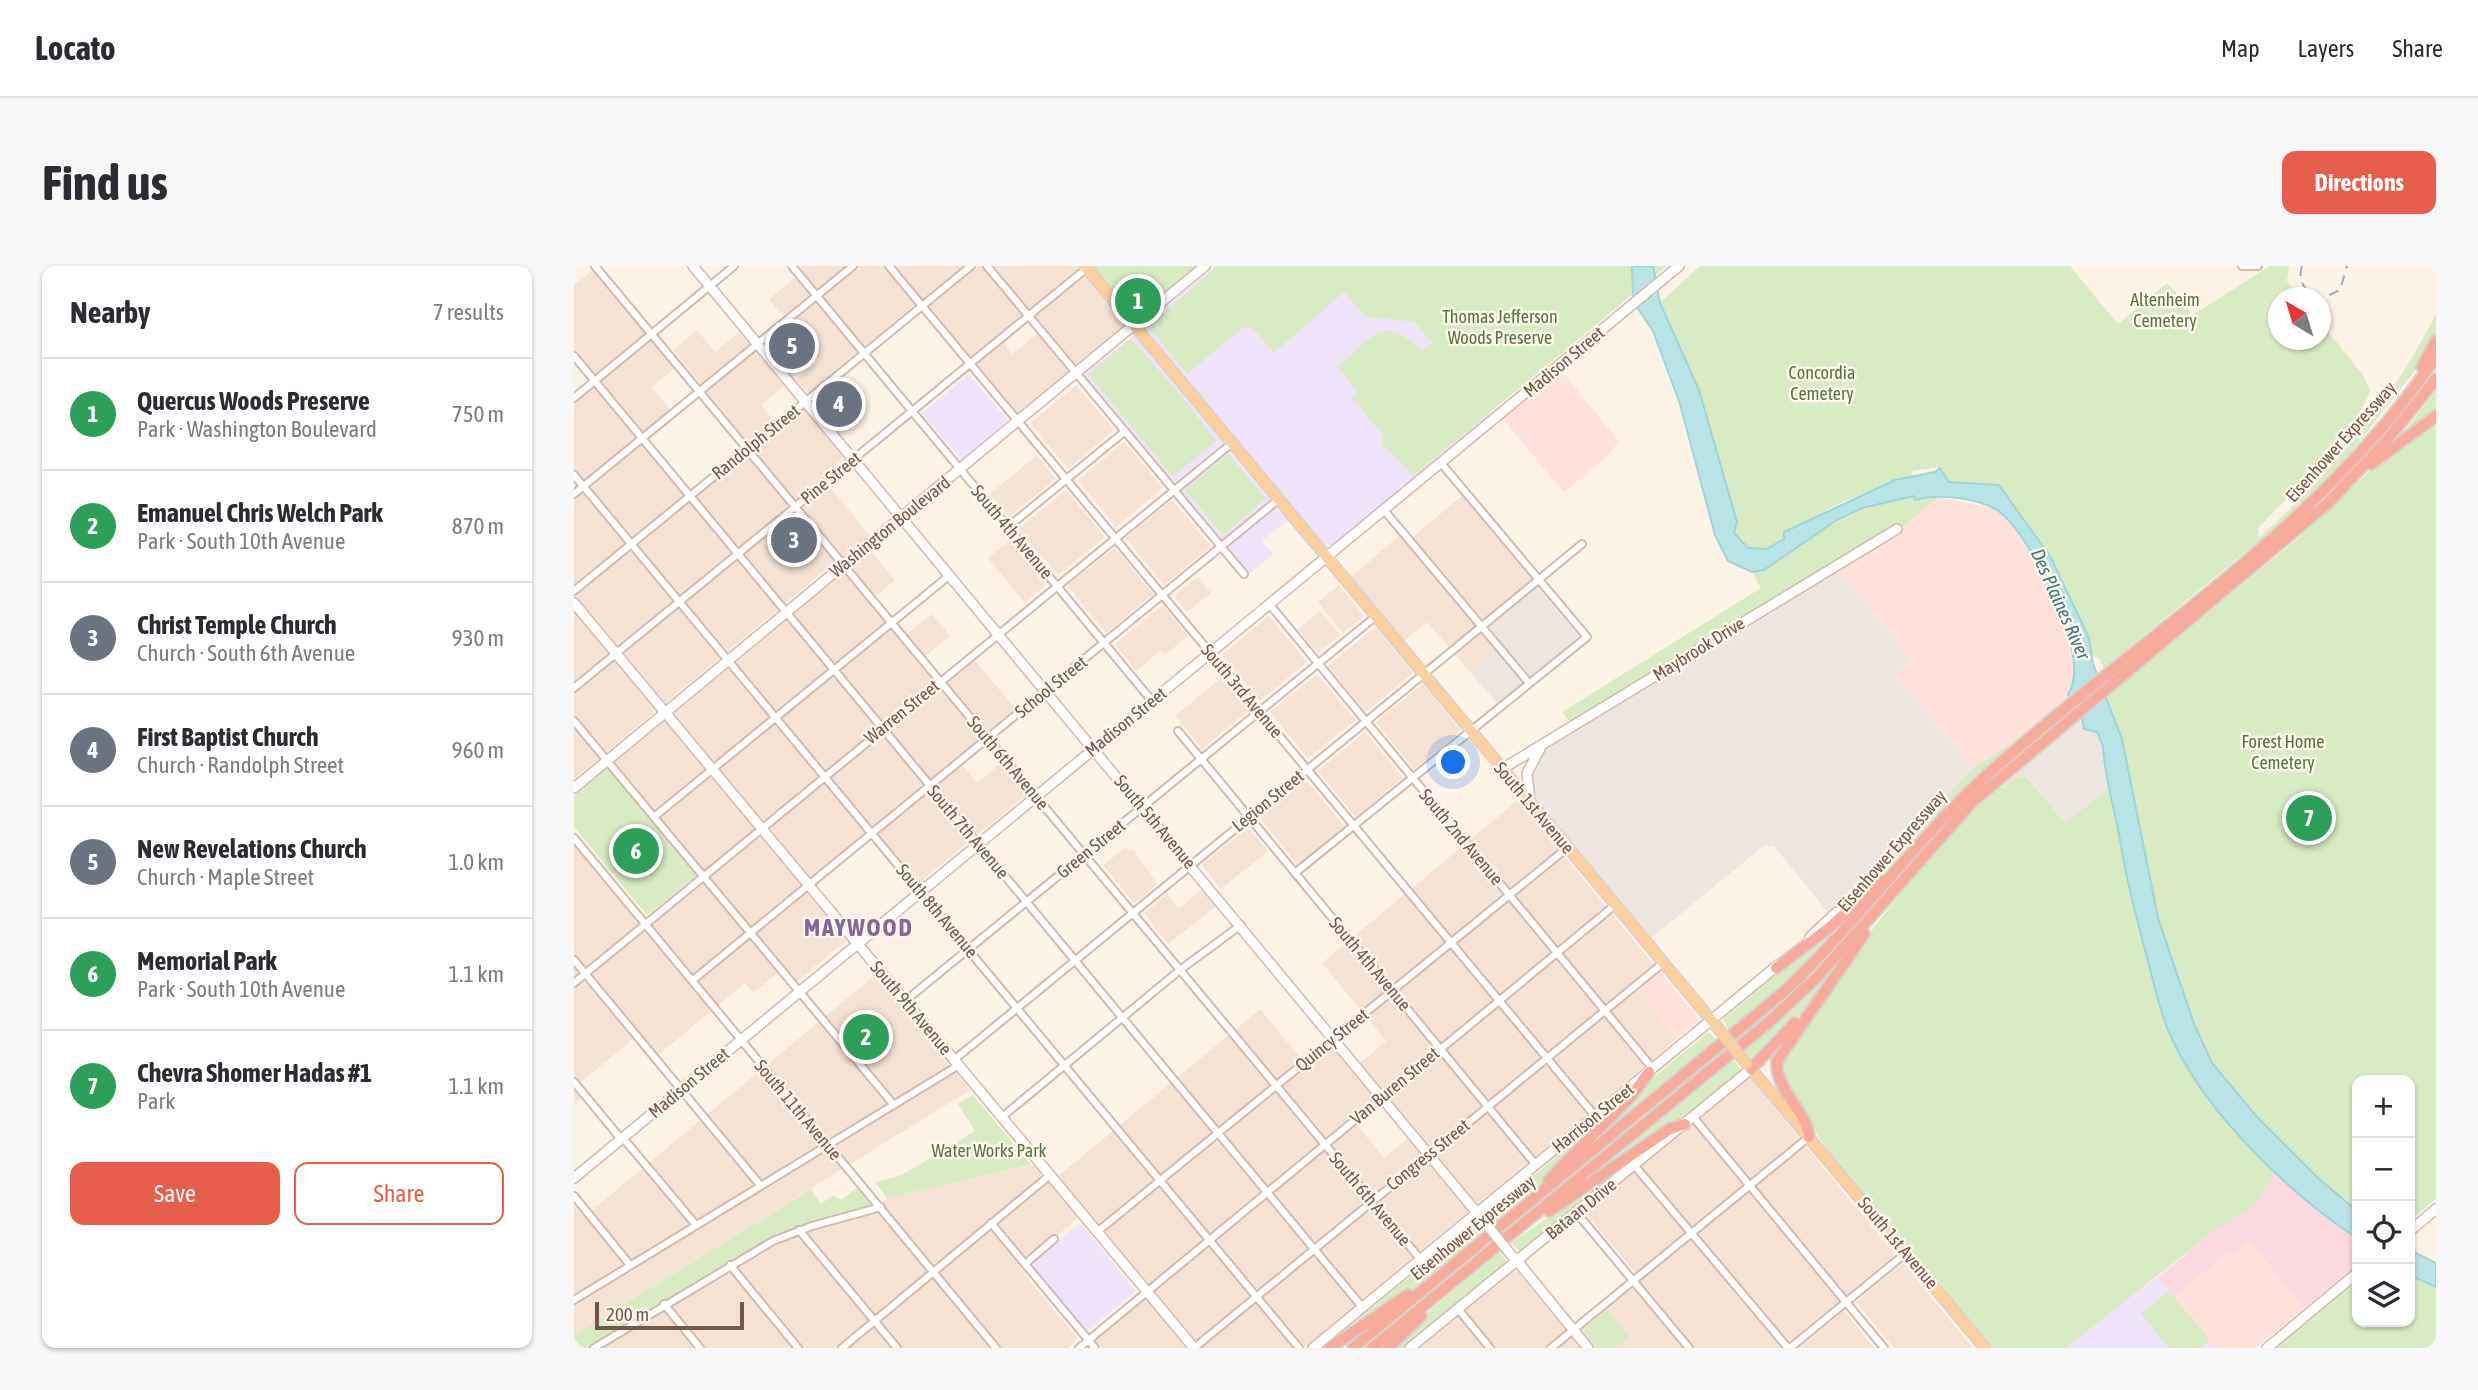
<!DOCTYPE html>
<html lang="en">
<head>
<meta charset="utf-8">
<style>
	body { margin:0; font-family:"Asap Condensed",sans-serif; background:#f7f7f7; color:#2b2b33 }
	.controls { position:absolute; right:21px; bottom:21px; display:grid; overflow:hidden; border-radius:14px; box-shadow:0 2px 5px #0004 }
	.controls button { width:63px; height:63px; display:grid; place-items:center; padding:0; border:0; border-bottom:2px solid #e1e1e2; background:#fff; color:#2b2b33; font:35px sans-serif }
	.compass { position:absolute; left:1694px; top:21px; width:63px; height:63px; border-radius:50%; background:#fff; box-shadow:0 2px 5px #0004; rotate:322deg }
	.scale { position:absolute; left:21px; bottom:18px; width:149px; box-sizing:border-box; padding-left:7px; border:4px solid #77564a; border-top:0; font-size:19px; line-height:24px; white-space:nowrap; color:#77564a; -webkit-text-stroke:5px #fff6ed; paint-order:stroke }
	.you { position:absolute; left:880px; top:497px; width:24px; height:24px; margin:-18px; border:5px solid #fff; border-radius:50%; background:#1a73e8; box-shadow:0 0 0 10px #1a73e833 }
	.badge { display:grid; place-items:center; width:46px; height:46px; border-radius:50%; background:#e75e4b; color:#fff; font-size:23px; font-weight:700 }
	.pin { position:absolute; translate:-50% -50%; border:4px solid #fff; box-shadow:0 2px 7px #0006 }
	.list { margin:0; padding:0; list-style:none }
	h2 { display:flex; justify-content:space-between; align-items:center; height:91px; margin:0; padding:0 28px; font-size:30px }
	h2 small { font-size:23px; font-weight:400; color:#7c7c81 }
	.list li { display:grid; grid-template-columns:46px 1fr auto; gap:21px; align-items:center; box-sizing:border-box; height:112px; padding:0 28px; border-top:2px solid #e1e1e2 }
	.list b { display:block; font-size:26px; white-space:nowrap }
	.list p { margin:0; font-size:23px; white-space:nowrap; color:#7c7c81 }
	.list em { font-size:23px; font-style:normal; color:#7c7c81 }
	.actions { display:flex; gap:14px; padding:21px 28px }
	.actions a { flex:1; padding:16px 0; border:2px solid #e75e4b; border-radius:14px; text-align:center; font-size:24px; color:#e75e4b }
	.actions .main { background:#e75e4b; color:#fff }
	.icon { flex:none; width:38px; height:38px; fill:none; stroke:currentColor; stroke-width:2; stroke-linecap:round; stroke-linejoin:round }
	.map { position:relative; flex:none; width:1862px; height:1082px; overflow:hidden; border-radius:14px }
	header { display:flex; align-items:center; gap:42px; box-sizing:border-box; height:98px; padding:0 35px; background:#fff; border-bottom:2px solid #e1e1e2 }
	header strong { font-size:33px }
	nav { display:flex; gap:38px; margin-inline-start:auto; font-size:24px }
	.intro { display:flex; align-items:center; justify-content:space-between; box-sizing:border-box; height:168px; padding:0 42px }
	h1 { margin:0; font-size:49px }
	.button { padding:18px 32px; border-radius:14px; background:#e75e4b; color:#fff; font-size:24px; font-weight:700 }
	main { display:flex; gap:42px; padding:0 42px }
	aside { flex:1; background:#fff; border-radius:14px; box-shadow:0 2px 5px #0004 }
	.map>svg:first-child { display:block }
</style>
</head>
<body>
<header>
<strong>Locato</strong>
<nav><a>Map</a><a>Layers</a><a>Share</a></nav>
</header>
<div class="intro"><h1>Find us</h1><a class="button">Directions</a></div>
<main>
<aside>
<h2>Nearby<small>7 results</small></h2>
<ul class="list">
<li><span class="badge" style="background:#2e9e5b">1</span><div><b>Quercus Woods Preserve</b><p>Park · Washington Boulevard</p></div><em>750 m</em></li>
<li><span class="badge" style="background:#2e9e5b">2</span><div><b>Emanuel Chris Welch Park</b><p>Park · South 10th Avenue</p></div><em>870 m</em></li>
<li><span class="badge" style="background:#6b7280">3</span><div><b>Christ Temple Church</b><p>Church · South 6th Avenue</p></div><em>930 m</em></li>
<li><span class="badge" style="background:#6b7280">4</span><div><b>First Baptist Church</b><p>Church · Randolph Street</p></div><em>960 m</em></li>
<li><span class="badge" style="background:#6b7280">5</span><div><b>New Revelations Church</b><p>Church · Maple Street</p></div><em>1.0 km</em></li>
<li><span class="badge" style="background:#2e9e5b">6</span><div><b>Memorial Park</b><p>Park · South 10th Avenue</p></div><em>1.1 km</em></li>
<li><span class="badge" style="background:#2e9e5b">7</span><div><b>Chevra Shomer Hadas #1</b><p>Park</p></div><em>1.1 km</em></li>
</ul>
<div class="actions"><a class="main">Save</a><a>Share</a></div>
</aside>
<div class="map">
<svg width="1862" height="1082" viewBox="0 0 1862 1082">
	<rect width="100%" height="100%" fill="#fdf2e6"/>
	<g fill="#f4e3d5">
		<polygon points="226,0 504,0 505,2 392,97 343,37 234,127 222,114 246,94 195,33 229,5"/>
		<polygon points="19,4 101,102 78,121 98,146 68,171 115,227 175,177 99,84 123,64 141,86 165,66 210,120 187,139 200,155 225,135 271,191 248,211 296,270 270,292 221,233 191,259 218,291 242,272 262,295 0,513 0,129 22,111 0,85 0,19"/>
		<polygon points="509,8 551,60 502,101 460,50"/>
		<polygon points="465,66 495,107 444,148 402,99 428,75 438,88"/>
		<polygon points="502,119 540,164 494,203 456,157"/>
		<polygon points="550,176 589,222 542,261 504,214"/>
		<polygon points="463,189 482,213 435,251 416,228"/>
		<polygon points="492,224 531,271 484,309 444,263"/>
		<polygon points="890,228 958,312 902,360 922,384 896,406 853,356 830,375 777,311 827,268 834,275"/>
		<polygon points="598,234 637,280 590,319 552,272"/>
		<polygon points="436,274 472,319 451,337 414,292"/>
		<polygon points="541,282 579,328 532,367 493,319"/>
		<polygon points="295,283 321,314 298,333 329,371 358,348 376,370 347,394 367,418 399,392 443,445 384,494 403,517 428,496 454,527 341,620 297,567 229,622 273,674 220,718 208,703 179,727 171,717 83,790 65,768 1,821 9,831 0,838 0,577 68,659 128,610 36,498"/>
		<polygon points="624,311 637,327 613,346 600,330"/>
		<polygon points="765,319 790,350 769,367 744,336"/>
		<polygon points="589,339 614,370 591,389 587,384 562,405 541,378"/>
		<polygon points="746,345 766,369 744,387 724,363"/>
		<polygon points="695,350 733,396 686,435 648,389"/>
		<polygon points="801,361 839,407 792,446 754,400"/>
		<polygon points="743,408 781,454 734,492 696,446"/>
		<polygon points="648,411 675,444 628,483 601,450"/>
		<polygon points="849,418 887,465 840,503 802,456"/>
		<polygon points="791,466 829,512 782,551 744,505"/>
		<polygon points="732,514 771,561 724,599 686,552"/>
		<polygon points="944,534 1081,700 1059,719 1103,773 729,1082 528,1082 520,1072 576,1025 482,912 686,743 730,796 755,776 803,834 779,854 810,892 841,866 785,798 812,775 748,697"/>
		<polygon points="674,561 694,585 647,623 628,599"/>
		<polygon points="552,581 556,585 559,583 583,618 560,637 529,599"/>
		<polygon points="628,623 642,640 594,678 570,647 593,628 605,643"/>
		<polygon points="301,709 396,824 0,1069 0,940 10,951"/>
		<polygon points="1175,811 1321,989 1208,1082 841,1082 940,1001 994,1067 1064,1010 1011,946"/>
		<polygon points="460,899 504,952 445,1002 504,1073 494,1082 27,1082 152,1003 222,970 302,946 313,932"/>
		<polygon points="1329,997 1399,1082 1320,1082 1282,1036"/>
		<polygon points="1270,1045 1300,1082 1225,1082"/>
	</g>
	<g fill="#fde1da">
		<polygon points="987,104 1045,176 1029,194 990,226 929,153"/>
		<polygon points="1364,231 1419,242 1436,256 1469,306 1493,366 1501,411 1496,430 1445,472 1399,502 1321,408 1338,394 1261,306 1269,297 1319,269"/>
		<polygon points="1085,705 1125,753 1103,773 1062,723"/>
		<polygon points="1675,975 1730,1042 1681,1082 1642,1082 1600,1031 1655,986 1658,988"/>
	</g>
	<g fill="#ede5e0">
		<polygon points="1257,306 1270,311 1338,393 1322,408 1399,502 1274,634 1256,649 1199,579 1196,581 1192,578 1076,673 958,530 953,516 964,489"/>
		<polygon points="962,320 1005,370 924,438 896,406 927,379 915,364 916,358"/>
		<polygon points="1508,451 1510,463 1523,466 1529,480 1537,520 1491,557 1453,510 1441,512 1427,522 1424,518 1502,452 1504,454"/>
	</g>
	<g fill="#efe3f9">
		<polygon points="641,0 749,0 791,51 840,56 917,148 759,279 751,279 571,64 572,58"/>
		<polygon points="560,69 649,177 600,218 509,112 511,107"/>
		<polygon points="395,108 434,155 388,194 348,147"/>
		<polygon points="653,183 698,236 648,276 604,224"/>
		<polygon points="701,241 714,254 688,275 699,288 674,309 652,282"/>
		<polygon points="506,957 562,1025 512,1066 456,997"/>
		<polygon points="1584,1011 1642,1082 1492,1082 1534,1048"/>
	</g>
	<polygon fill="#fbd9e1" points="1700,907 1757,955 1783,972 1783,1000 1730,1042 1675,975 1658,989 1655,986 1600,1031 1584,1011 1644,962 1679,939"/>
	<g fill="#d8ebc4">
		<polygon points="517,0 623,0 562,50"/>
		<path d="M643,0H1093L839,210L808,178L810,170L778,132L784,126L763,101C797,73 807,45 848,85L858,77L840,56L791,51L770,26L700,87L678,61H670L613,108L574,61Z"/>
		<path d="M1126,0H1496L1544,58L1593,17L1614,41L1617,50L1696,0H1715L1713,15L1726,31L1704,32V74H1746L1747,57L1789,109L1796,124C1791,152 1707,239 1684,262L1685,272C1761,203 1815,139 1862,48V70L1846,98L1775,189L1702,261L1530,402L1525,392L1518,390L1515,372L1477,292L1425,219L1375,216L1366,201L1338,205V209L1268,236L1211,266L1210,273L1193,283L1177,284L1160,267L1154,222L1125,124L1086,37Z"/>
		<polygon points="557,73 606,128 642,175 599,211 514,108"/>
		<polygon points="1862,125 1862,147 1830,171 1827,169"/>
		<polygon points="1862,153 1862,933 1836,955 1836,814 1783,814 1783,945 1745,913 1683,851 1638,797 1620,758 1584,652 1548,473 1533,430 1721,275 1802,199"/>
		<polygon points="654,188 692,233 649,269 611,224"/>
		<path d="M1340,230L1343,234L1364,231L1329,261L1323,260L997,458L988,446L1187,322L1178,306L1190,304C1243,266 1274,243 1340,230Z"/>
		<polygon points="1445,472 1394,517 1268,647 1264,642 1399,502"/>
		<polygon points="34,501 124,608 73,649 0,561 0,530"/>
		<path d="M1452,510L1491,557L1537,520L1550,602L1586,746L1682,887L1700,907L1687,931L1674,944L1644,962L1492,1082H1419L1256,888L1210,818L1205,799C1271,699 1337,602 1425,520L1428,522L1441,512Z"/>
		<polygon points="1271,651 1226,702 1155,765 1149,753"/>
		<polygon points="1264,698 1239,735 1187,790 1178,793 1171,785"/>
		<polygon points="299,756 307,767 284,786 276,775"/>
		<polygon points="1134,766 1144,775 1009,885 1079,812"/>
		<polygon points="1160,794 1167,805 1112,850 1019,910"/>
		<polygon points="399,829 457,899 313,932 301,916 328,909 401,865 384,838"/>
		<polygon points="1039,844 974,912 920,957 913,948 915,946"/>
		<polygon points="1069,886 946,986 937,977"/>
		<polygon points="284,921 296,935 295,941 197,974 175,985 15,1082 0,1082 0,1069 237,923 247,938 259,929 267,934"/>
		<polygon points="900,958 910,966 849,1016 749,1082"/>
		<polygon points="926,986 933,997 829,1082 818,1082 858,1043"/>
		<polygon points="1836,1009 1862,1021 1862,1082 1702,1082 1783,1015 1783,1056 1836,1056"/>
		<polygon points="1595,1025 1636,1074 1626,1082 1595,1082 1567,1048"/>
		<polygon points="1033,1044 1055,1071 1042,1082 1024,1082 1009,1064"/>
	</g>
	<g fill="#bae5e7" stroke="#a0d5d9" stroke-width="2">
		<path d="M1058,0H1079L1086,37L1125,124L1163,256L1160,267L1174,282L1193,283L1210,273V266L1321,214L1361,206L1366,202L1375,216L1425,219L1477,292L1515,372L1519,398L1548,473L1584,652L1620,758L1638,797L1683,851L1745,913L1783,945V972C1716,928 1634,849 1599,775C1587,751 1582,725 1575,699C1564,658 1553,617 1546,574C1541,546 1530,507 1529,480L1523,466L1510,463L1508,451L1494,428C1520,393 1457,271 1427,247C1409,232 1364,227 1342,234L1339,230L1289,242L1263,254L1190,304L1178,306L1154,295L1141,269L1106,138L1079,65L1063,41L1059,29Z"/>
		<polygon points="1836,984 1862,997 1862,1021 1836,1009"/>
	</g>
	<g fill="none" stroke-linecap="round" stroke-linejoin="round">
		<defs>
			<g id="street">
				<polyline points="21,0 847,994"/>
				<polyline points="218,0 578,435"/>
				<polyline points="315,0 1021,850"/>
				<polyline points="413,0 670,308"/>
				<polyline points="1668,0 1684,0"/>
				<polyline points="0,90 789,1042"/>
				<polyline points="0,132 160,0"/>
				<polyline points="0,209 725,1082"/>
				<polyline points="0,228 279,0"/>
				<polyline points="810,244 955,417"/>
				<polyline points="434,261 550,166"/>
				<polyline points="0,325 397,0"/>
				<polyline points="696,339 1079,803"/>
				<polyline points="0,422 513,2"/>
				<polyline points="0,455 319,838"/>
				<polyline points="604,465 962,899"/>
				<polyline points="80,551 376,309"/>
				<polyline points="0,572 422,1082"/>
				<polyline points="721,607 1013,371 867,197"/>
				<polyline points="0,694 186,919"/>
				<polyline points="119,714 705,233"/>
				<polyline points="0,717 658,177"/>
				<polyline points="331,735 801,351"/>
				<polyline points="380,794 1008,278"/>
				<polyline points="0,816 47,873"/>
				<polyline points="428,851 606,704 667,659"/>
				<polyline points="1119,851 1310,1082"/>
				<polyline points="49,872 122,959"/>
				<polyline points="1060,899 1214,1082"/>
				<polyline points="0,930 56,999"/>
				<polyline points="1002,946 1115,1082"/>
				<polyline points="417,957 521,1082"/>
				<polyline points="225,964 323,1082"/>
				<polyline points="523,966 993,582"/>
				<polyline points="451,998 480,973"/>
				<polyline points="156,999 224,1082"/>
				<polyline points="0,1034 385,799"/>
				<polyline points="90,1038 126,1082"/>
				<polyline points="884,1043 916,1082"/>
				<polyline points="20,1082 199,975 238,960 307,941"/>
				<polyline points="268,1082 476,909"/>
				<polyline points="505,1082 1041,639"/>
				<polyline points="620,1082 1089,697"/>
				<polyline points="977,1082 1235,871"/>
				<polyline points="1216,1082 1332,987"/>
			</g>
			<g id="secondary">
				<polyline points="119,0 908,953"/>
				<polyline points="0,337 620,1082"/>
				<polyline points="928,503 1323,263"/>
				<polyline points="0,522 631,0"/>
				<polyline points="956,535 953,507 966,483"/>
				<polyline points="1236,671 1263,646"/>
				<polyline points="0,912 1105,0"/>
				<polyline points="1836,965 1862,943"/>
				<polyline points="940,991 1014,1082"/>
				<polyline points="739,1082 1204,699"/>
				<polyline points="836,1082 1177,803"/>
				<polyline points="1693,1082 1783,1007"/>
			</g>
			<g id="primary">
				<polyline points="511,0 1143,761"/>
				<polyline points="1173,798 1411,1082"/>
			</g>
			<g id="highway">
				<polyline points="1848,101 1862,75"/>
				<polyline points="1797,198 1862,150"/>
				<polyline points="1202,702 1256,661 1307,614"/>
				<polyline points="1177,803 1221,757"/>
				<path d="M1235,871C1232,843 1201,825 1203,795L1290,668"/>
				<polyline points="975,914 1058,829 1075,806"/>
				<polyline points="975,945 1096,863 1111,858"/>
				<polyline points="756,1082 834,1029"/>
				<path d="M779,1082L1211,725C1282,658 1339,577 1411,511C1563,373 1746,264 1862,91"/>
				<polyline points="798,1082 1195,756 1245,709 1398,536 1755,236 1812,175 1862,113"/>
				<polyline points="814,1082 847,1050"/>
			</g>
		</defs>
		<use href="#street" stroke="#d1baae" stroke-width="10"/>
		<use href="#secondary" stroke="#d4baac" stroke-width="12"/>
		<use href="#primary" stroke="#d9d0cc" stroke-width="13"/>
		<use href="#highway" stroke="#d9d0cc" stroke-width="14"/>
		<use href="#street" stroke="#fff" stroke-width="6"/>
		<use href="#secondary" stroke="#fff" stroke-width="9"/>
		<use href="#primary" stroke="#fbd09f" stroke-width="10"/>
		<use href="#highway" stroke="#f7ab9d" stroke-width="10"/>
		<path stroke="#b3a4c7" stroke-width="2" stroke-dasharray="10 7" stroke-linecap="butt" d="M1728,0C1723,17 1732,28 1749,32L1766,24L1773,0"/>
		<defs>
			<polyline id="secondary-bridge" points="908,953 938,990"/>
			<polyline id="primary-bridge" points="1143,761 1173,798"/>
		</defs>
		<use href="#secondary-bridge" stroke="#d4baac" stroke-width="12" stroke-linecap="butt"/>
		<use href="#primary-bridge" stroke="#d9d0cc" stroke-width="13" stroke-linecap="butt"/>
		<use href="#secondary-bridge" stroke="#fff" stroke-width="9"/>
		<use href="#primary-bridge" stroke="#fbd09f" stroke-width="10"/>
	</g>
	<g text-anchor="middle" stroke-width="5" stroke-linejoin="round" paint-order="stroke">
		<g font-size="18" fill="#55763f" stroke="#fff6ed">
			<text x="1591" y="40">Altenheim<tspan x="1591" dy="21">Cemetery</tspan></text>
			<text x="926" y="57">Thomas Jefferson<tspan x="926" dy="21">Woods Preserve</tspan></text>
			<text x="1248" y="113">Concordia<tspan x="1248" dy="21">Cemetery</tspan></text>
			<text x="1709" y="482">Forest Home<tspan x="1709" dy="21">Cemetery</tspan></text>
			<text x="415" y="891">Water Works Park</text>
		</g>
		<g font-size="18" fill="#77564a" stroke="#fff6ed">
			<text transform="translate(990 96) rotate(-40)" y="6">Madison Street</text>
			<text transform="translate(182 176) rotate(-39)" y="6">Randolph Street</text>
			<text transform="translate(1767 176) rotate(-48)" y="6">Eisenhower Expressway</text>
			<text transform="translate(257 212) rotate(-39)" y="6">Pine Street</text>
			<text transform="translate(316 261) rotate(-39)" y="6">Washington Boulevard</text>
			<text transform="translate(438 266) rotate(50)" y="6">South 4th Avenue</text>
			<text transform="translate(1125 383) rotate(-32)" y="6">Maybrook Drive</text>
			<text transform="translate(477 421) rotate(-39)" y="6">School Street</text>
			<text transform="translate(668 425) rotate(50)" y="6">South 3rd Avenue</text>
			<text transform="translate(328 446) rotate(-39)" y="6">Warren Street</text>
			<text transform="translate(552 456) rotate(-39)" y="6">Madison Street</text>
			<text transform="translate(434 497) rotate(50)" y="6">South 6th Avenue</text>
			<text transform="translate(694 535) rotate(-39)" y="6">Legion Street</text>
			<text transform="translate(960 542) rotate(50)" y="6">South 1st Avenue</text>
			<text transform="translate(581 556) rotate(50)" y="6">South 5th Avenue</text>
			<text transform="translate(394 566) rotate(50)" y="6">South 7th Avenue</text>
			<text transform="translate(887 571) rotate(50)" y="6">South 2nd Avenue</text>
			<text transform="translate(517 583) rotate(-39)" y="6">Green Street</text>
			<text transform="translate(1318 585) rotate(-49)" y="6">Eisenhower Expressway</text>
			<text transform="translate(363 645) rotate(50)" y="6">South 8th Avenue</text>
			<text transform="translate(796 698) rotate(50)" y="6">South 4th Avenue</text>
			<text transform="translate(337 742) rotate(50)" y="6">South 9th Avenue</text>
			<text transform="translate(758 774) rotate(-39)" y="6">Quincy Street</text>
			<text transform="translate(115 817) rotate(-40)" y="6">Madison Street</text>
			<text transform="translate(821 820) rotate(-40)" y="6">Van Buren Street</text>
			<text transform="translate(224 844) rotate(50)" y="6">South 11th Avenue</text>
			<text transform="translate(1019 852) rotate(-39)" y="6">Harrison Street</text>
			<text transform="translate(854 889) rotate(-39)" y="6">Congress Street</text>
			<text transform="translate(796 933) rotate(50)" y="6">South 6th Avenue</text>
			<text transform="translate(1007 943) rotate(-39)" y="6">Bataan Drive</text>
			<text transform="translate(899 962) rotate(-39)" y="6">Eisenhower Expressway</text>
			<text transform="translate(1324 977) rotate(50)" y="6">South 1st Avenue</text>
		</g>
		<g font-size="19" font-style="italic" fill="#3d787c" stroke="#fff6ed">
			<text transform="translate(1487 338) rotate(66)" y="7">Des Plaines River</text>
		</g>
		<g font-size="24" font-weight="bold" letter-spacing="2" fill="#83669a" stroke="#fff6ed">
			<text x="285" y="670">MAYWOOD</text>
		</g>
	</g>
</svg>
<div class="controls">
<button>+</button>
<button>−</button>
<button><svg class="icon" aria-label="locate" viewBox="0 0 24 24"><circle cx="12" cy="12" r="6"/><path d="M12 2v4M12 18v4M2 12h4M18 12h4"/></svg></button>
<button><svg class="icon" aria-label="layers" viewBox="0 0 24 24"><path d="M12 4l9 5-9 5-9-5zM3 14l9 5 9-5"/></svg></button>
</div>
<svg class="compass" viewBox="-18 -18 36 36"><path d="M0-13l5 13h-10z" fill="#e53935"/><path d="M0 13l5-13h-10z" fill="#7c7c81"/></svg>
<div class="scale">200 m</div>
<div class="you"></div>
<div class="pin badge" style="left:564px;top:35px;background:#2e9e5b">1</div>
<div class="pin badge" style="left:292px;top:771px;background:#2e9e5b">2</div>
<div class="pin badge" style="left:220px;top:274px;background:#6b7280">3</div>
<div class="pin badge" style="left:265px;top:138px;background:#6b7280">4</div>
<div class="pin badge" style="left:218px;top:80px;background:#6b7280">5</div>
<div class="pin badge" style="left:62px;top:585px;background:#2e9e5b">6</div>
<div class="pin badge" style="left:1735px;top:552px;background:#2e9e5b">7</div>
</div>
</main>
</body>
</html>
